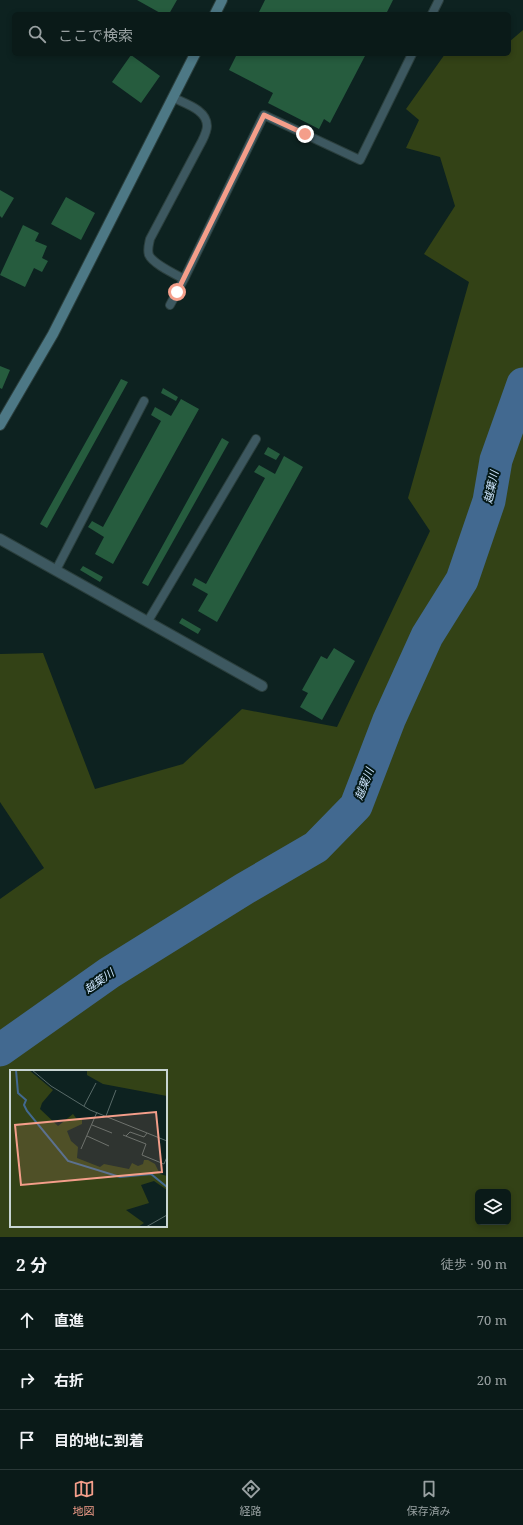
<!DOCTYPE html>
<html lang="ja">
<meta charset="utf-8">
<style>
body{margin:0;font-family:"Noto Serif","Noto Sans JP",serif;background:#182725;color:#f1f3f6}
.controls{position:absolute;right:12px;bottom:12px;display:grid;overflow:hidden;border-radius:6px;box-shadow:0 2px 6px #0003}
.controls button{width:36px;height:36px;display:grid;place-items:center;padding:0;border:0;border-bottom:1px solid #2a3837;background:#0a1a18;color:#f1f3f6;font:20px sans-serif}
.stop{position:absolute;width:12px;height:12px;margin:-9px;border:3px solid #f49e8a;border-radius:50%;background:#fff}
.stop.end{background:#f49e8a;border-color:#fff;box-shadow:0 1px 4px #0008}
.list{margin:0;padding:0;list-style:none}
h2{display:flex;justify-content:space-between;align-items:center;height:52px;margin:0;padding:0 16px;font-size:17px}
h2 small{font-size:13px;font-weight:400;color:#99a1a2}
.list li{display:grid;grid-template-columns:26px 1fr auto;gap:12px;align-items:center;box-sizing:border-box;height:60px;padding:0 16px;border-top:1px solid #2a3837}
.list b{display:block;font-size:15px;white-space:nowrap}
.list em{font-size:13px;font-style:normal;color:#99a1a2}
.icon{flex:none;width:22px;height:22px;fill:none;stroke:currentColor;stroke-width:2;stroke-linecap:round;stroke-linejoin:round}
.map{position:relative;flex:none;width:523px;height:1237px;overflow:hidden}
.search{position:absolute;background:#0a1a18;box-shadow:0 2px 6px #0003;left:12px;right:12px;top:12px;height:44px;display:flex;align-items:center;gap:10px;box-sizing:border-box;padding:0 14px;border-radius:6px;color:#99a1a2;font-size:15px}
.sheet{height:232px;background:#0a1a18}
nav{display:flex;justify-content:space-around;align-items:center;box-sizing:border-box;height:56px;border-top:1px solid #2a3837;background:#0a1a18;font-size:11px;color:#99a1a2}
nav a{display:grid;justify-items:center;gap:2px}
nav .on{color:#f49e8a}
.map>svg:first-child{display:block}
</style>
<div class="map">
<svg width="523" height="1237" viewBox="0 0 523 1237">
<rect width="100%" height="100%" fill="#0d2220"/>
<path fill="#334216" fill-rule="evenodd" d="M523 30V1237H0V899L44 868 0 802V654L43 653 95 789 183 764 242 709 337 727 430 531 408 498 469 282 424 254 455 206 440 157 406 148 419 120 406 109 445 54H509V42ZM11 1071H166V1226H11ZM478 1192H508V1222H478Z"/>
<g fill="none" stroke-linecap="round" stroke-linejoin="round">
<path stroke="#426990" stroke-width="33" d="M0 1050 109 973 244 889 316 847 356 806 389 720 427 636 462 580 489 501 496 460 523 384"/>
</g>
<path fill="#265c3e" d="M137 0H177L169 14H162Z
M265 0H393L386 14H258Z
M237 54H366L330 123 324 119 319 129 268 103 273 93 229 70Z
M131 55 160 76 141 103 112 82Z
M0 190 14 198 2 218 0 216Z
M66 197 95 213 81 240 51 224Z
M23 225 39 233 35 241 47 246 42 258 48 261 42 272 34 268 25 287 0 275Z
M0 366 10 370 2 389 0 388Z
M121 379 128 382 47 528 40 524Z
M163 388 178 397 176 401 161 393Z
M181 399 199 409 113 564 95 554 104 537 88 527 92 521 103 527 161 421 151 415 155 407 171 416Z
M222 438 229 442 148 586 142 583Z
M268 447 280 454 276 460 264 454Z
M284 456 303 467 217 622 198 611 208 594 192 585 195 578 206 584 265 478 254 472 259 465 275 474Z
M83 566 103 577 100 582 80 570Z
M182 618 201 629 198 634 179 623Z
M334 648 355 661 322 720 300 707 308 693 302 690 321 656 327 659Z"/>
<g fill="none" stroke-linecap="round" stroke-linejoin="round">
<g stroke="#2b3f3d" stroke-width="10">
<path id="lane" d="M432 14 439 0
M174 98C186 104 207 110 207 126 207 131 204 137 202 141L150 239C149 244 147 250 149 255 153 264 175 274 184 279
M170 305 184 279 264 115 360 160 412 54
M56 570 144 401
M148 621 256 439"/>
</g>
<g stroke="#2b3f3d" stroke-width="12">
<path id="street" d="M0 539 262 686"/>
</g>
<g stroke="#2b3f3d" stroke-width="12">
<path id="secondary" d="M215 14 222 0
M0 425 53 334 195 54"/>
</g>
<use href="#lane" stroke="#3d5860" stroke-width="8"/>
<use href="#street" stroke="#3d5860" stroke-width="10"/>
<use href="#secondary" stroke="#4d7885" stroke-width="10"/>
</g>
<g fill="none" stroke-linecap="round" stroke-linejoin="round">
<path stroke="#f49e8a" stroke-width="5" d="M177 292 264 115 305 134"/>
</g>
<g text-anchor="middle" stroke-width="4" stroke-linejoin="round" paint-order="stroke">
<g font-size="11" font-style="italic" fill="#cee6fe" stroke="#041817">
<text transform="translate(491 487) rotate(-78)" y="4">越葉川</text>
<text transform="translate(364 784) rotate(-69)" y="4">越葉川</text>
<text transform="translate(99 981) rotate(-35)" y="4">越葉川</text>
</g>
</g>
<g transform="translate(10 1070)">
<rect width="157" height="157" fill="#0d2220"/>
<path d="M0 0H19L43 20 32 33 30 39 48 56 63 44 66 48 72 49V54L57 61 61 71 68 77 67 88 90 97 94 94 119 99 122 93 128 96 133 94 134 90H138L145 94 150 104 157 106V120L144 111 131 115 139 133 116 140 134 153 128 157H0ZM77 0H157V26L93 14 77 5Z" fill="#334216"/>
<path fill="none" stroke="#426990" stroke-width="2" d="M6 0 8 23 16 30 14 35 17 41 58 91 110 107 141 104 157 117"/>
<path fill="none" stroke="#586a68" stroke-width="1" d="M22 0 41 16 80 40 157 71M74 36 86 13M96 46 106 20M82 55 102 63M113 65 136 74 132 85 154 94 157 87M77 66 99 76M116 66 120 62 134 67 137 63M71 79 87 42M136 157 157 145"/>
<path fill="#f49e8a" fill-opacity="0.15" stroke="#f49e8a" stroke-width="2" d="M146 42 152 102 11 115 5 55Z"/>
<rect width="157" height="157" fill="none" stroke="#c8d5d3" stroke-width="2"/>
</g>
</svg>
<div class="controls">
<button><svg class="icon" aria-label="layers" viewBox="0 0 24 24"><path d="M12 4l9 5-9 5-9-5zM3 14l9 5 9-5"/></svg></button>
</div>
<div class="stop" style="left:177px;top:292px"></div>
<div class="stop end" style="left:305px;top:134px"></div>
<div class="search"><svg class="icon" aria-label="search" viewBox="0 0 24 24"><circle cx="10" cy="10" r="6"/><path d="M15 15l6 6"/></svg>ここで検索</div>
</div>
<section class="sheet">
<h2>2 分<small>徒歩 · 90 m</small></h2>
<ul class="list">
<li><svg class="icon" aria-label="ahead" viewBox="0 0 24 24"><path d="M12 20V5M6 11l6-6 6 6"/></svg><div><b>直進</b></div><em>70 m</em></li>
<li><svg class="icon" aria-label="right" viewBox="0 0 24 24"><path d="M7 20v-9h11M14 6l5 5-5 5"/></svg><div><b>右折</b></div><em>20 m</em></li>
<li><svg class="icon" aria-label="arrive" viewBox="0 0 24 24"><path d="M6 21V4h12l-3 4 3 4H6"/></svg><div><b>目的地に到着</b></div></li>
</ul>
</section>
<nav>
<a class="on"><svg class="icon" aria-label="map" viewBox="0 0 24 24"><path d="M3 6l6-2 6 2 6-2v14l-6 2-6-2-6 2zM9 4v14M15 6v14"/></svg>地図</a>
<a><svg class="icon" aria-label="directions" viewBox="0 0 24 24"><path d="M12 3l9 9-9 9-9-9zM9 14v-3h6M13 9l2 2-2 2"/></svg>経路</a>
<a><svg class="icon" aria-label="saved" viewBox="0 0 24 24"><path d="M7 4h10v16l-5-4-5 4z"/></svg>保存済み</a>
</nav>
